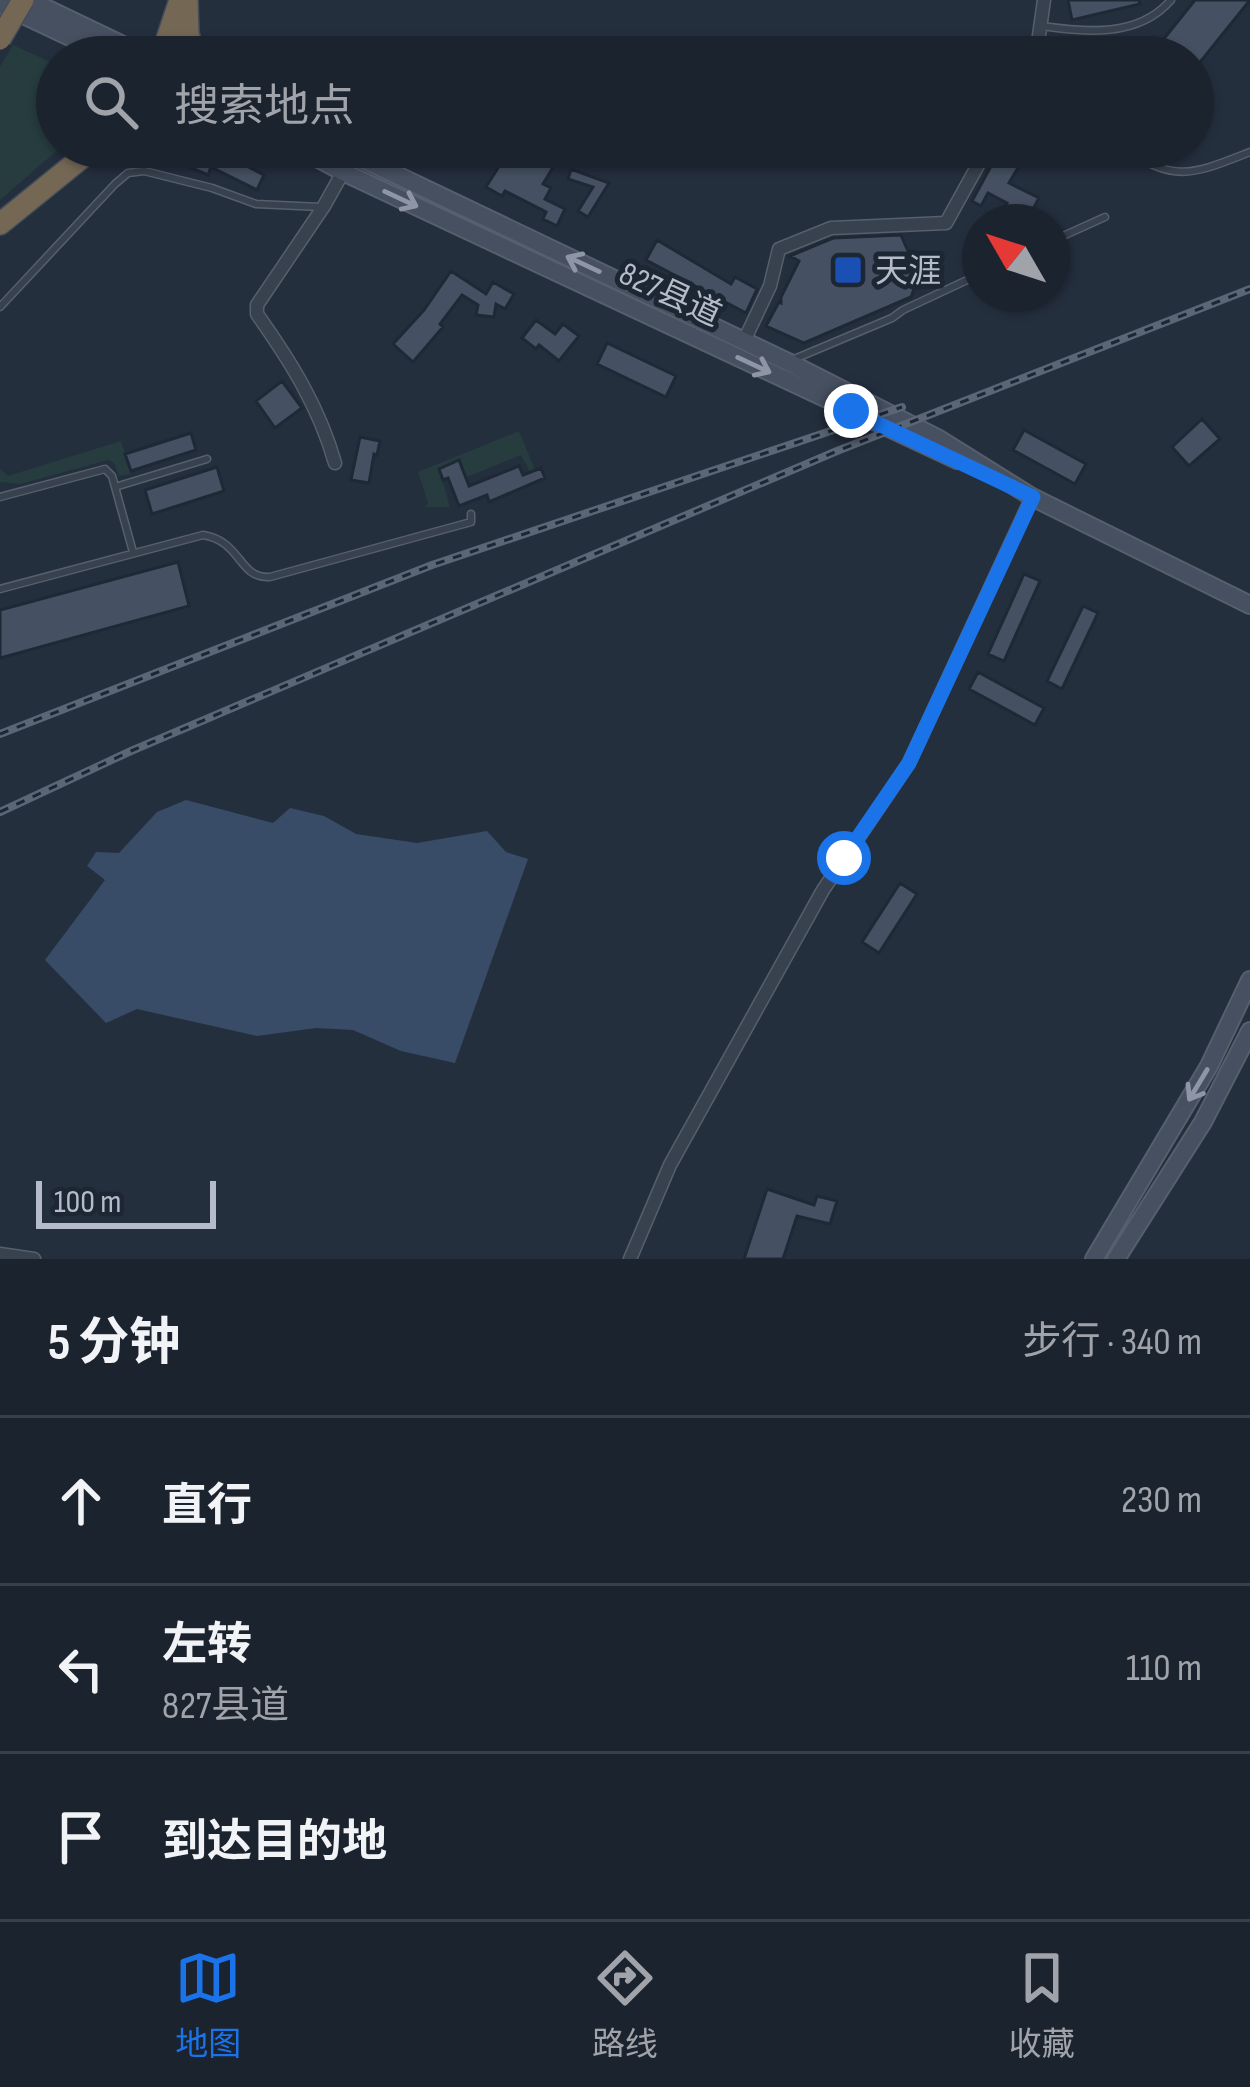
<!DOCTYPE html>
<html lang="zh">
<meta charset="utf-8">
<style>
body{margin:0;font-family:"Sofia Sans Condensed","Noto Sans SC",sans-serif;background:#282f3a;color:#f1f3f6}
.compass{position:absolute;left:962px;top:204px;width:108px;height:108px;border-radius:50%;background:#1b232e;box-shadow:0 3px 9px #0004;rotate:309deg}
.scale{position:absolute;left:36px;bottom:30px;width:180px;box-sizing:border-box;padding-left:12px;border:6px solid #b4bcc9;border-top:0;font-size:33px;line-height:42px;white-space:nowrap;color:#b4bcc9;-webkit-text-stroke:9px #1d2633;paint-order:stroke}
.stop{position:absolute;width:36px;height:36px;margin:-27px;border:9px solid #1a73e8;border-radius:50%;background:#fff}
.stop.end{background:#1a73e8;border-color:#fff;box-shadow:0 3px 12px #0008}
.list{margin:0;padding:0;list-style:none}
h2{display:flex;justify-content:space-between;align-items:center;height:156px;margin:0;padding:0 48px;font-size:51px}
h2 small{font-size:39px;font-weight:400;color:#a0a4aa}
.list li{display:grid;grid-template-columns:78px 1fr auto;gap:36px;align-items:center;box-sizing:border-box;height:168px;padding:0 48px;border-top:3px solid #39404a}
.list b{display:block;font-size:45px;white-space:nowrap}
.list p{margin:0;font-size:39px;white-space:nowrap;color:#a0a4aa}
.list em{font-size:39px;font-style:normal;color:#a0a4aa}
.icon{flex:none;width:66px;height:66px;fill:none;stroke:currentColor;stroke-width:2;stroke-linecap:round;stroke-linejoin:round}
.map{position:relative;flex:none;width:1250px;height:1259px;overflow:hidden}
.search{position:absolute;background:#1b232e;box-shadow:0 3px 9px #0004;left:36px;right:36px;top:36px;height:132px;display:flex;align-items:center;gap:30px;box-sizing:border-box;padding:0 42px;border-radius:66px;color:#a0a4aa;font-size:45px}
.sheet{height:660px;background:#1b232e}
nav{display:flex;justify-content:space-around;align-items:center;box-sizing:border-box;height:168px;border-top:3px solid #39404a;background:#1b232e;font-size:33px;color:#a0a4aa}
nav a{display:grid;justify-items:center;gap:6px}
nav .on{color:#1a73e8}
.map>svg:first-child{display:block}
</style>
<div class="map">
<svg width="1250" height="1259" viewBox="0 0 1250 1259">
<rect width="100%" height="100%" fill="#242f3e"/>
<path fill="#263c3f" d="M13 45 57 65V147H61L0 200V67Z
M519 431 535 470 530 472 521 455 452 483 458 461 439 469 450 507H425L428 503 418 472Z
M121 441 131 474 119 476 114 463 108 460 20 484 0 482V469L8 476Z"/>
<path fill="#394c67" d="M186 800 273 823 290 808 324 816 356 834 417 843 487 831 506 852 528 859 455 1063 401 1051 353 1030 316 1028 257 1036 137 1009 106 1023 45 960 105 880 87 866 96 852 119 853 157 812Z"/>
<path fill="#455162" stroke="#1f2835" stroke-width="3" d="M1068 0H1139L1140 4 1072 20Z
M1195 0H1250L1193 71V57H1162L1154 51Z
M178 147H200L227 158 228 156 264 175 257 190 211 167 208 175 173 160Z
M511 147H540L558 159 543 184 551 188 545 199 565 209 557 226 543 219 546 212 505 191 502 196 486 187Z
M1006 147H1021L1028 151 1009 183 1039 198 1030 215 1016 208 1011 217 1002 212 1007 203 988 193 981 206 972 201 997 155 1001 157Z
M571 169 609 183 588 217 578 211 593 187 568 179Z
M901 235 919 276 911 297 804 343 766 326 779 302 781 303V297L799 261 790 256 833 238Z
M657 240 731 284 735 277 757 289 746 313 646 260Z
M451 271 486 294 493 282 514 294 505 309 496 304 494 317 476 315 478 305 462 295 440 324 443 327 413 362 393 344 424 310Z
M536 320 555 334 563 324 579 336 559 361 539 345 536 349 522 338Z
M607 343 676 376 666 397 597 364Z
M282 381 302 408 275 428 256 401Z
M1202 419 1220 439 1189 466 1172 447Z
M1024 430 1086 464 1075 484 1013 450Z
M191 433 196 450 131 471 125 454Z
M360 437 380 441 377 455 374 454 369 483 351 480Z
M459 460 469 486 519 466 523 475 541 468 545 478 489 502 487 495 459 506 448 478 443 480 439 469Z
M217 467 224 491 152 514 145 490Z
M178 562 189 606 0 658V610Z
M1024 574 1040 581 1004 661 988 654Z
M1083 606 1098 613 1062 689 1047 681Z
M978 672 1044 708 1035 725 969 689Z
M900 883 917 894 879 953 862 942Z
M767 1189 814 1205 817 1196 837 1201 830 1224 797 1216 783 1259H744Z"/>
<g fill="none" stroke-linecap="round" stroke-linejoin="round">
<g stroke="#565f6c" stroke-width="9">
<path id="lane" d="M1041 26C1086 32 1138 38 1171 0
M1124 147C1174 185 1196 173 1250 152
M1052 241 1105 217
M0 307 115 184 128 173 144 171 212 188 256 204 321 207
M792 360 892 318 903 310 980 274
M115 487 207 459
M0 497 105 469 112 476 133 552
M0 589 203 535C242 541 238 579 270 577L471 522V514"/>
</g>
<g stroke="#565f6c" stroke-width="15">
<path id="street" d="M1036 57 1044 0
M744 341 770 286 779 249 831 228 946 223 988 147
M335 463C319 407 291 362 257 314V305L324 206 343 172
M0 1254 34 1259
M630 1259 670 1165 823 890 909 763 1032 497"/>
</g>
<g stroke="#565f6c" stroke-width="20">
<path id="secondary" d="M29 0 148 57
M0 4 112 57
M296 147 343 172 957 460
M338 147 788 362 939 439 1032 497 1250 605
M1094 1259 1209 1066 1250 980
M1116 1259 1203 1122 1250 1031"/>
</g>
<g stroke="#434c59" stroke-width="24">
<path id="highway" d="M187 0 188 33 194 57
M161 57 180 0
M0 224 95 147"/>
</g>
<use href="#lane" stroke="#38414e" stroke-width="6"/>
<use href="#street" stroke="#38414e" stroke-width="12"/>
<use href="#secondary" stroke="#465061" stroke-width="16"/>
<use href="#highway" stroke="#746855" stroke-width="21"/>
<g stroke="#5a6575" stroke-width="8">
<path id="rail" d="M0 734 432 565 902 407
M0 812 131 751 837 451 1250 289"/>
</g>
<use href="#rail" stroke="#1d2633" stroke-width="3" stroke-dasharray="9" stroke-linecap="butt"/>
<g stroke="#434c59" stroke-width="24" stroke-linecap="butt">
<path id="highway-bridge" d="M0 39 23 0"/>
</g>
<use href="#highway-bridge" stroke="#746855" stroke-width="21"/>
</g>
<defs><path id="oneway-shaft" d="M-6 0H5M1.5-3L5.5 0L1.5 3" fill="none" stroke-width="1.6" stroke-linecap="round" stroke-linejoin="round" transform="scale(3)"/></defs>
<g stroke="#8e96a5">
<use href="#oneway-shaft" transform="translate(401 199) rotate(25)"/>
<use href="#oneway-shaft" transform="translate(583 264) rotate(-155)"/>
<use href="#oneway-shaft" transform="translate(754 365) rotate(25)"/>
<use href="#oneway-shaft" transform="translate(1198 1085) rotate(121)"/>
</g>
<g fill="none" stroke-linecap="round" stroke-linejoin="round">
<path stroke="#1a73e8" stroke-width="15" d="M844 858 909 763 1033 497 851 411"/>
</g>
<rect fill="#1a4fb4" stroke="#1d2633" stroke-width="4.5" x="833" y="255" width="30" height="30" rx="6"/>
<g text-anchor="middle" stroke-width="10" stroke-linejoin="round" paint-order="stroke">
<g font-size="33" fill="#b4bcc9" stroke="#1d2633" text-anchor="start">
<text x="875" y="282">天涯</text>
</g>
<g font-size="33" fill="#b4bcc9" stroke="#1d2633">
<text transform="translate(671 293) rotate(25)" y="12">827县道</text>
</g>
</g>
</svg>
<svg class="compass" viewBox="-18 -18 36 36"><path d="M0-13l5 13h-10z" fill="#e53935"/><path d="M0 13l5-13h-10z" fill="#a0a4aa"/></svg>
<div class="scale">100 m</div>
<div class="stop" style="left:844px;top:858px"></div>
<div class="stop end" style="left:851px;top:411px"></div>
<div class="search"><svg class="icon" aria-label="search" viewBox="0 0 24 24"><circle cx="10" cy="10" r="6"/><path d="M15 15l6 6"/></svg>搜索地点</div>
</div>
<section class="sheet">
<h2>5 分钟<small>步行 · 340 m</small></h2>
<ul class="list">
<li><svg class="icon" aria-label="ahead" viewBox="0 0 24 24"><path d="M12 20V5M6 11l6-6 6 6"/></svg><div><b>直行</b></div><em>230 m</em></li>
<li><svg class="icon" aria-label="left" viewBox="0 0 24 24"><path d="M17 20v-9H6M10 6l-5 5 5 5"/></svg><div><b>左转</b><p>827县道</p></div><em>110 m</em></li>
<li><svg class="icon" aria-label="arrive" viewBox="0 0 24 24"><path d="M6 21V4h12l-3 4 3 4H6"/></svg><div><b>到达目的地</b></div></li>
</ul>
</section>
<nav>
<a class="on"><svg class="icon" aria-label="map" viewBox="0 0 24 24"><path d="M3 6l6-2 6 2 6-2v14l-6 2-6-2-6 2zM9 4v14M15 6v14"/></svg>地图</a>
<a><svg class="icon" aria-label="directions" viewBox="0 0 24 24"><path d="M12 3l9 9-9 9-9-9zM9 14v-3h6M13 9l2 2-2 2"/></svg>路线</a>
<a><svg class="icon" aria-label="saved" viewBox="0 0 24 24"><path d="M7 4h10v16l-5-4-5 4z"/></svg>收藏</a>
</nav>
